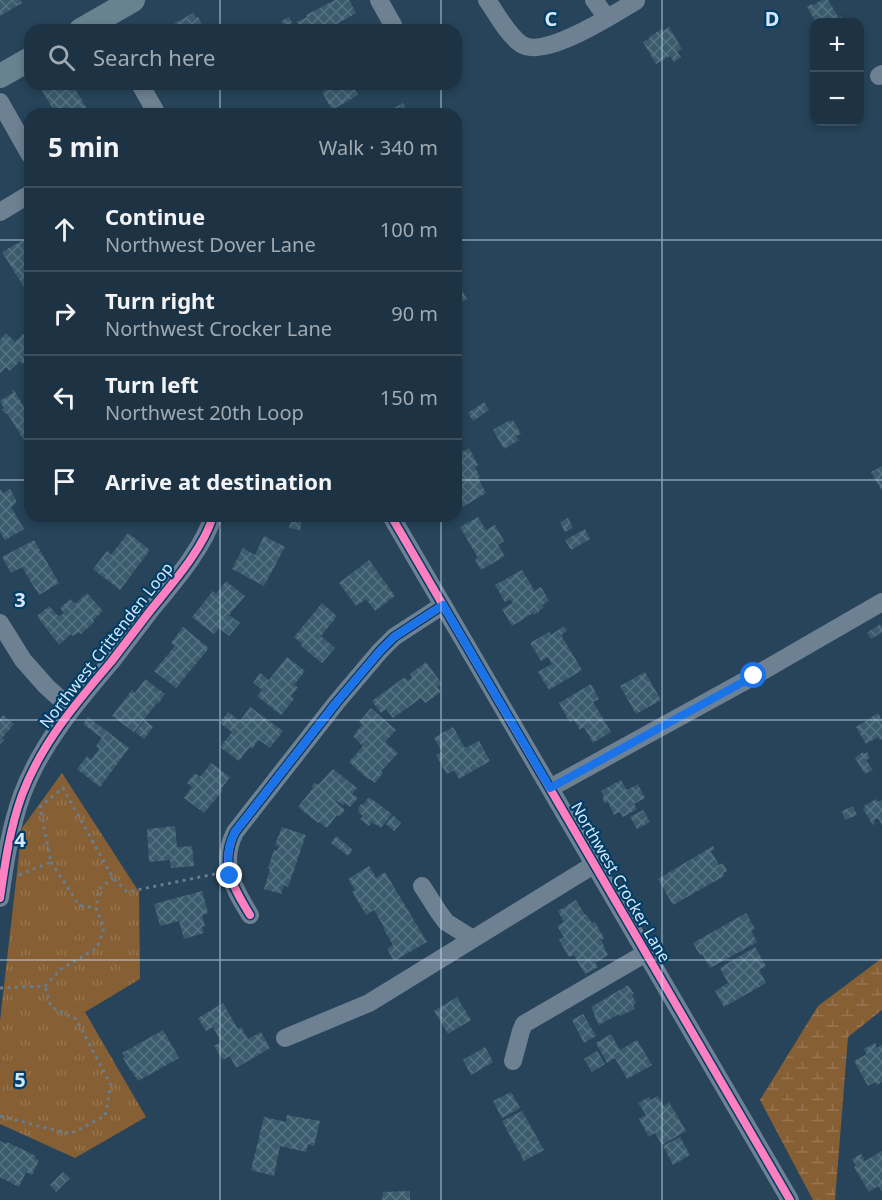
<!DOCTYPE html>
<meta charset="utf-8">
<style>
body{margin:0;font-family:"Noto Sans",sans-serif;background:#2a3f4f;color:#f1f3f6}
.controls{position:absolute;right:18px;top:18px;display:grid;overflow:hidden;border-radius:12px;box-shadow:0 3px 9px #0003}
.controls button{width:54px;height:54px;display:grid;place-items:center;padding:0;border:0;border-bottom:2px solid #3b4e5d;background:#1d3344;color:#f1f3f6;font:30px sans-serif}
.stop{position:absolute;width:18px;height:18px;margin:-14px;border:4px solid #1a73e8;border-radius:50%;background:#fff}
.stop.end{background:#1a73e8;border-color:#fff;box-shadow:0 2px 6px #0008}
.list{margin:0;padding:0;list-style:none}
h2{display:flex;justify-content:space-between;align-items:center;height:78px;margin:0;padding:0 24px;font-size:26px}
h2 small{font-size:20px;font-weight:400;color:#a0aab2}
.list li{display:grid;grid-template-columns:39px 1fr auto;gap:18px;align-items:center;box-sizing:border-box;height:84px;padding:0 24px;border-top:2px solid #3b4e5d}
.list b{display:block;font-size:22px;white-space:nowrap}
.list p{margin:0;font-size:20px;white-space:nowrap;color:#a0aab2}
.list em{font-size:20px;font-style:normal;color:#a0aab2}
.icon{flex:none;width:33px;height:33px;fill:none;stroke:currentColor;stroke-width:2;stroke-linecap:round;stroke-linejoin:round}
.map{position:relative;flex:none;width:882px;height:1200px;overflow:hidden}
.search{position:absolute;background:#1d3344;box-shadow:0 3px 9px #0003;left:24px;top:24px;width:438px;height:66px;display:flex;align-items:center;gap:15px;box-sizing:border-box;padding:0 21px;border-radius:18px;color:#a0aab2;font-size:22px}
.panel{position:absolute;background:#1d3344;box-shadow:0 3px 9px #0003;left:24px;top:108px;width:438px;height:414px;border-radius:18px}
.map>svg:first-child{display:block}
</style>
<div class="map">
<svg width="882" height="1200" viewBox="0 0 882 1200">
<defs>
<pattern id="wetland-marsh" width="20" height="14" patternUnits="userSpaceOnUse" patternTransform="scale(1.5)"><rect width="20" height="14" fill="#865f34"/><path d="M1 5h8M5 5V1M11 12h8M15 12V8" fill="none" stroke="#967652"/></pattern>
<pattern id="park-tufts" width="24" height="20" patternUnits="userSpaceOnUse" patternTransform="scale(1.5)"><rect width="24" height="20" fill="#865f34"/><path d="M3 7l-1-3M5 7V3M7 7l1-3M15 17l-1-3M17 17v-4M19 17l1-3" fill="none" stroke="#967652"/></pattern>
<pattern id="building-cross-hatch" width="8" height="8" patternUnits="userSpaceOnUse" patternTransform="scale(1.5)"><rect width="8" height="8" fill="#3b5c6d"/><path d="M0 0l8 8M0 8l8-8" fill="none" stroke="#567383"/></pattern>
</defs>
<rect width="100%" height="100%" fill="#27445a"/>
<path fill="url(#wetland-marsh)" d="M882 958V1010L848 1037 835 1200H813L760 1100 818 1006Z"/>
<path fill="url(#park-tufts)" d="M62 773 139 892 140 979 85 1012 146 1117 75 1158 0 1124V1021L22 828Z"/>
<path fill="url(#building-cross-hatch)" d="M0 0H20L22 3 0 16Z
M335 0H349L356 13 327 30H302L297 22 307 17 306 15Z
M822 0H828L839 18 841 16 845 22H816L807 7 812 4 813 5Z
M193 13 196 18 198 17 205 30H174L172 25Z
M289 17 294 27 286 30 281 21Z
M669 27 682 49 677 52 681 57 674 62 670 56 656 64 643 42 650 38 649 37 662 29 663 31Z
M54 84H72L90 114H50L48 111 53 109 42 91Z
M336 84H352L358 95 332 110 322 92Z
M403 103 407 110 400 114H391L389 111Z
M23 240 30 252V297L2 252Z
M458 284 467 299 456 305V285Z
M6 333 15 342 23 334 28 339 27 340 30 343V357L23 364 20 361 10 371 6 367 0 373V340Z
M14 390 24 407 27 405 30 410V443L27 445 7 413 6 414 2 409 4 408 0 401 13 393 12 391Z
M484 402 489 410 473 421 468 413Z
M513 420 521 434 516 436 519 440 504 449 493 430 508 421 509 422Z
M469 448 478 465 475 467 480 477 478 478 486 493 456 511V456Z
M882 466V491L871 472Z
M0 489 3 493 10 489 17 502 11 507 24 529 5 540 0 532Z
M478 517 486 530 495 525 504 541 498 545 505 556 481 570 475 560 478 558 460 527Z
M291 518 302 521 300 530 289 528Z
M568 518 573 528 565 532 560 522Z
M585 529 590 539 571 550 565 540Z
M128 533 150 550 120 590 93 569 107 551 111 555Z
M264 536 285 547 264 586 232 569 243 548 255 555Z
M34 540 59 583 39 595 22 567 11 573 2 557Z
M369 560 395 596 375 611 366 599 356 606 339 583Z
M522 570 535 591 541 587 549 601 542 605 544 607 539 611V612L534 615 533 613 512 626 502 609 513 603 510 599 505 602 495 585Z
M226 581 245 596 229 615 240 623 229 636 219 628 214 634 192 617 213 591 216 594Z
M87 593 103 611 93 620 94 622 81 634 79 632 73 636 71 634 59 645 37 616 49 606 58 616 59 615 60 616 64 613 60 608 70 599 75 604Z
M322 603 337 616 321 636 335 648 322 663 301 646 302 644 294 637Z
M880 624 882 627V632L871 639 867 633Z
M564 626 567 631 561 635 582 670 549 690 538 672 552 664 548 657 541 661 530 643 549 632 551 635Z
M183 627 209 648 176 688 154 671 175 646 171 643Z
M287 657 305 671 294 685 298 687 291 696 294 699 281 715 257 696 262 690 253 683 260 673 269 680Z
M426 662 442 684 437 687 441 692 425 703 421 698 393 718 386 709 381 713 372 701 405 677 408 681 412 677 410 674Z
M645 672 661 700 636 714 620 686Z
M145 679 165 694 158 704 157 703 134 732 112 716 132 690 135 693Z
M591 684 599 699 593 702 611 732 593 743 584 727 580 730 574 720 570 723 559 703Z
M250 707 283 731 270 748 259 740 252 749 250 747 239 761 220 747 232 732 220 723 228 712 240 721Z
M371 708 396 730 385 742 398 753 381 771 383 773 375 783 370 779 369 780 349 762 363 746 353 736 362 725 359 722Z
M878 713 882 719V739L880 740 878 737 866 744 856 727Z
M3 715 14 724 2 738 4 740 0 744V719Z
M88 717 129 748 100 787 77 769 87 756 91 760 99 749 96 746 102 738 83 724Z
M145 720 153 727 144 739 135 732Z
M453 727 465 748 479 741 490 761 459 779 454 770 447 774 436 755 442 752 434 738Z
M863 752 864 754 867 752 870 758 866 760 873 770 865 774 855 758Z
M211 763 230 777 221 789 223 790 204 813 184 798 192 787 187 783 195 773 200 777Z
M333 769 357 788 352 794 358 798 350 807 345 803 343 805 337 801 336 802 345 810 339 817 337 815 327 828 319 822 318 823 298 807 313 788 312 786 314 783 318 785Z
M621 780 627 790 638 784 645 798 634 804 637 809 623 817 620 812 614 815 608 802 605 803 602 798 604 796 601 791Z
M369 797 392 814 381 828 372 822 369 826 360 819 363 816 358 812 359 810 358 808 361 804 363 805Z
M876 799 878 802 882 800V825L878 818 874 820 875 823 873 825 863 809 865 808 864 806Z
M853 806 857 815 845 820 842 811Z
M643 810 650 822 637 829 630 817Z
M393 815 401 823 394 831 386 824Z
M175 826 177 847 192 846 194 866 171 868 170 860 149 862 147 829Z
M282 827 306 835 288 887 284 885 281 894 264 889 270 869 268 868 274 850 277 851 279 846 275 845Z
M336 836 353 850 348 856 331 843Z
M713 846 715 849 711 851 719 865 723 863 727 871 723 873 724 876 673 905 658 879Z
M369 866 376 878 385 872 427 942 394 961 387 949 393 945 383 928 384 927 374 910 366 915 352 891 355 890 348 879Z
M202 891 208 913 202 915 205 926 202 927 204 933 184 939 179 921 160 926 154 904Z
M576 900 585 915 586 914 592 923 595 922 604 938 601 940 608 955 595 963 598 967 585 974 574 955 569 957 559 940 564 937 557 926 564 922 558 911Z
M746 913 755 929 751 931 757 942 710 968 702 954 700 955 693 943Z
M755 947 766 966 759 970 766 983 724 1007 715 991 728 983 720 968Z
M628 985 634 994 632 995 636 1003 633 1005 635 1009 620 1016 619 1014 599 1025 594 1016 595 1015 591 1007Z
M457 997 471 1020 448 1034 434 1011Z
M223 1003 238 1029 241 1027 248 1039 261 1032 270 1048 236 1068 230 1056 223 1060 214 1046 221 1042 213 1027 206 1031 198 1018Z
M583 1014 596 1036 584 1043 572 1020Z
M163 1030 179 1058 138 1081 131 1070H130L123 1058 125 1057 122 1053Z
M611 1034 620 1050 637 1040 652 1065 627 1079 615 1058 607 1063 596 1043Z
M875 1043 877 1048 882 1045V1082L877 1085 875 1082 868 1086 854 1061 867 1054 864 1049Z
M485 1047 493 1062 471 1075 463 1060Z
M597 1051 605 1064 592 1072 584 1059Z
M511 1092 520 1108 502 1118 493 1101Z
M658 1096 664 1106 669 1102 686 1131 662 1145 655 1133 649 1137 639 1119 646 1115 638 1103 649 1097 651 1100Z
M522 1111 544 1150 524 1161 502 1121Z
M287 1115 320 1121 314 1146 308 1144 306 1152 280 1146 274 1176 251 1170 264 1117 286 1122Z
M680 1137 690 1155 673 1165 663 1146Z
M0 1141 6 1144 7 1142 36 1156 35 1159 39 1160 32 1175 26 1172 19 1187 0 1177Z
M882 1151V1192L878 1186 869 1192 854 1167 856 1166 852 1159 861 1154 865 1161Z
M63 1172 70 1178 56 1192 50 1185Z
M410 1191V1200H382L383 1192Z"/>
<g fill="none" stroke-linecap="round" stroke-linejoin="round">
<path stroke="#687d8d" stroke-width="3" stroke-dasharray="3 4.5" stroke-linecap="butt" d="M51 862 79 905 95 908
M19 875 51 862 40 807 63 788 113 878 127 892 215 874
M0 988 45 986 61 969 97 948 104 928 96 908 99 889 113 878
M0 1116 70 1134 105 1116 111 1085 76 1019 51 1007 45 986"/>
<path stroke="#6d8193" stroke-width="18" d="M379 0 393 25
M487 0C497 14 507 34 521 44 544 60 614 14 636 1
M594 0 607 18
M879 76 882 74
M140 84 157 114
M0 102 30 155
M0 212 30 194
M391 516 790 1200
M0 623 23 660 46 686 71 709
M550 788 754 676 882 602
M422 886 438 911 446 922 473 939
M0 898C5 863 10 828 22 795 41 744 76 703 111 662 124 645 137 628 150 611 171 585 204 548 213 516
M250 915C233 887 219 864 235 832L336 703 380 651 394 637 443 605
M285 1038 369 1003 595 864
M513 1061 521 1031 524 1024 646 953"/>
<path stroke="#688290" stroke-width="24" d="M81 30 133 0
M0 76 30 59"/>
<g stroke="#013d64" stroke-width="11">
<path id="cycleway" d="M391 516 790 1200
M0 898C5 863 10 828 22 795 41 744 76 703 111 662 124 645 137 628 150 611 171 585 204 548 213 516
M250 915C233 887 219 864 235 832L336 703 380 651 394 637 443 605"/>
</g>
<use href="#cycleway" stroke="#ff80c0" stroke-width="8"/>
</g>
<g fill="none" stroke-linecap="round" stroke-linejoin="round">
<path stroke="#1a73e8" stroke-width="8" d="M230 876C227 859 227 847 235 832L336 703 380 651 394 637 443 605 550 788 754 676"/>
</g>
<path fill="none" stroke="#d3e8fc" stroke-width="1.5" stroke-opacity="0.55" d="M220 0V30M441 0V30M662 0V1200M220 84V114M441 84V114M0 240H30M456 240H882M0 480H30M456 480H882M220 516V1200M441 516V1200M0 720H882M0 960H882"/>
<g text-anchor="middle" stroke-width="4.5" stroke-linejoin="round" paint-order="stroke">
<g font-size="16" fill="#d3e8fc" stroke="#013d64">
<text transform="translate(106 645) rotate(-52)" y="6">Northwest Crittenden Loop</text>
<text transform="translate(621 882) rotate(60)" y="6">Northwest Crocker Lane</text>
</g>
</g>
<g font-size="20" text-anchor="middle" font-weight="bold" fill="#d3e8fc" stroke="#013d64" stroke-width="4.5" stroke-linejoin="round" paint-order="stroke">
<text x="551" y="26">C</text>
<text x="772" y="26">D</text>
<text x="20" y="607">3</text>
<text x="20" y="847">4</text>
<text x="20" y="1087">5</text>
</g>
</svg>
<div class="controls">
<button>+</button>
<button>−</button>
</div>
<div class="stop" style="left:754px;top:676px"></div>
<div class="stop end" style="left:230px;top:876px"></div>
<div class="search"><svg class="icon" aria-label="search" viewBox="0 0 24 24"><circle cx="10" cy="10" r="6"/><path d="M15 15l6 6"/></svg>Search here</div>
<section class="panel">
<h2>5 min<small>Walk · 340 m</small></h2>
<ul class="list">
<li><svg class="icon" aria-label="ahead" viewBox="0 0 24 24"><path d="M12 20V5M6 11l6-6 6 6"/></svg><div><b>Continue</b><p>Northwest Dover Lane</p></div><em>100 m</em></li>
<li><svg class="icon" aria-label="right" viewBox="0 0 24 24"><path d="M7 20v-9h11M14 6l5 5-5 5"/></svg><div><b>Turn right</b><p>Northwest Crocker Lane</p></div><em>90 m</em></li>
<li><svg class="icon" aria-label="left" viewBox="0 0 24 24"><path d="M17 20v-9H6M10 6l-5 5 5 5"/></svg><div><b>Turn left</b><p>Northwest 20th Loop</p></div><em>150 m</em></li>
<li><svg class="icon" aria-label="arrive" viewBox="0 0 24 24"><path d="M6 21V4h12l-3 4 3 4H6"/></svg><div><b>Arrive at destination</b></div></li>
</ul>
</section>
</div>
